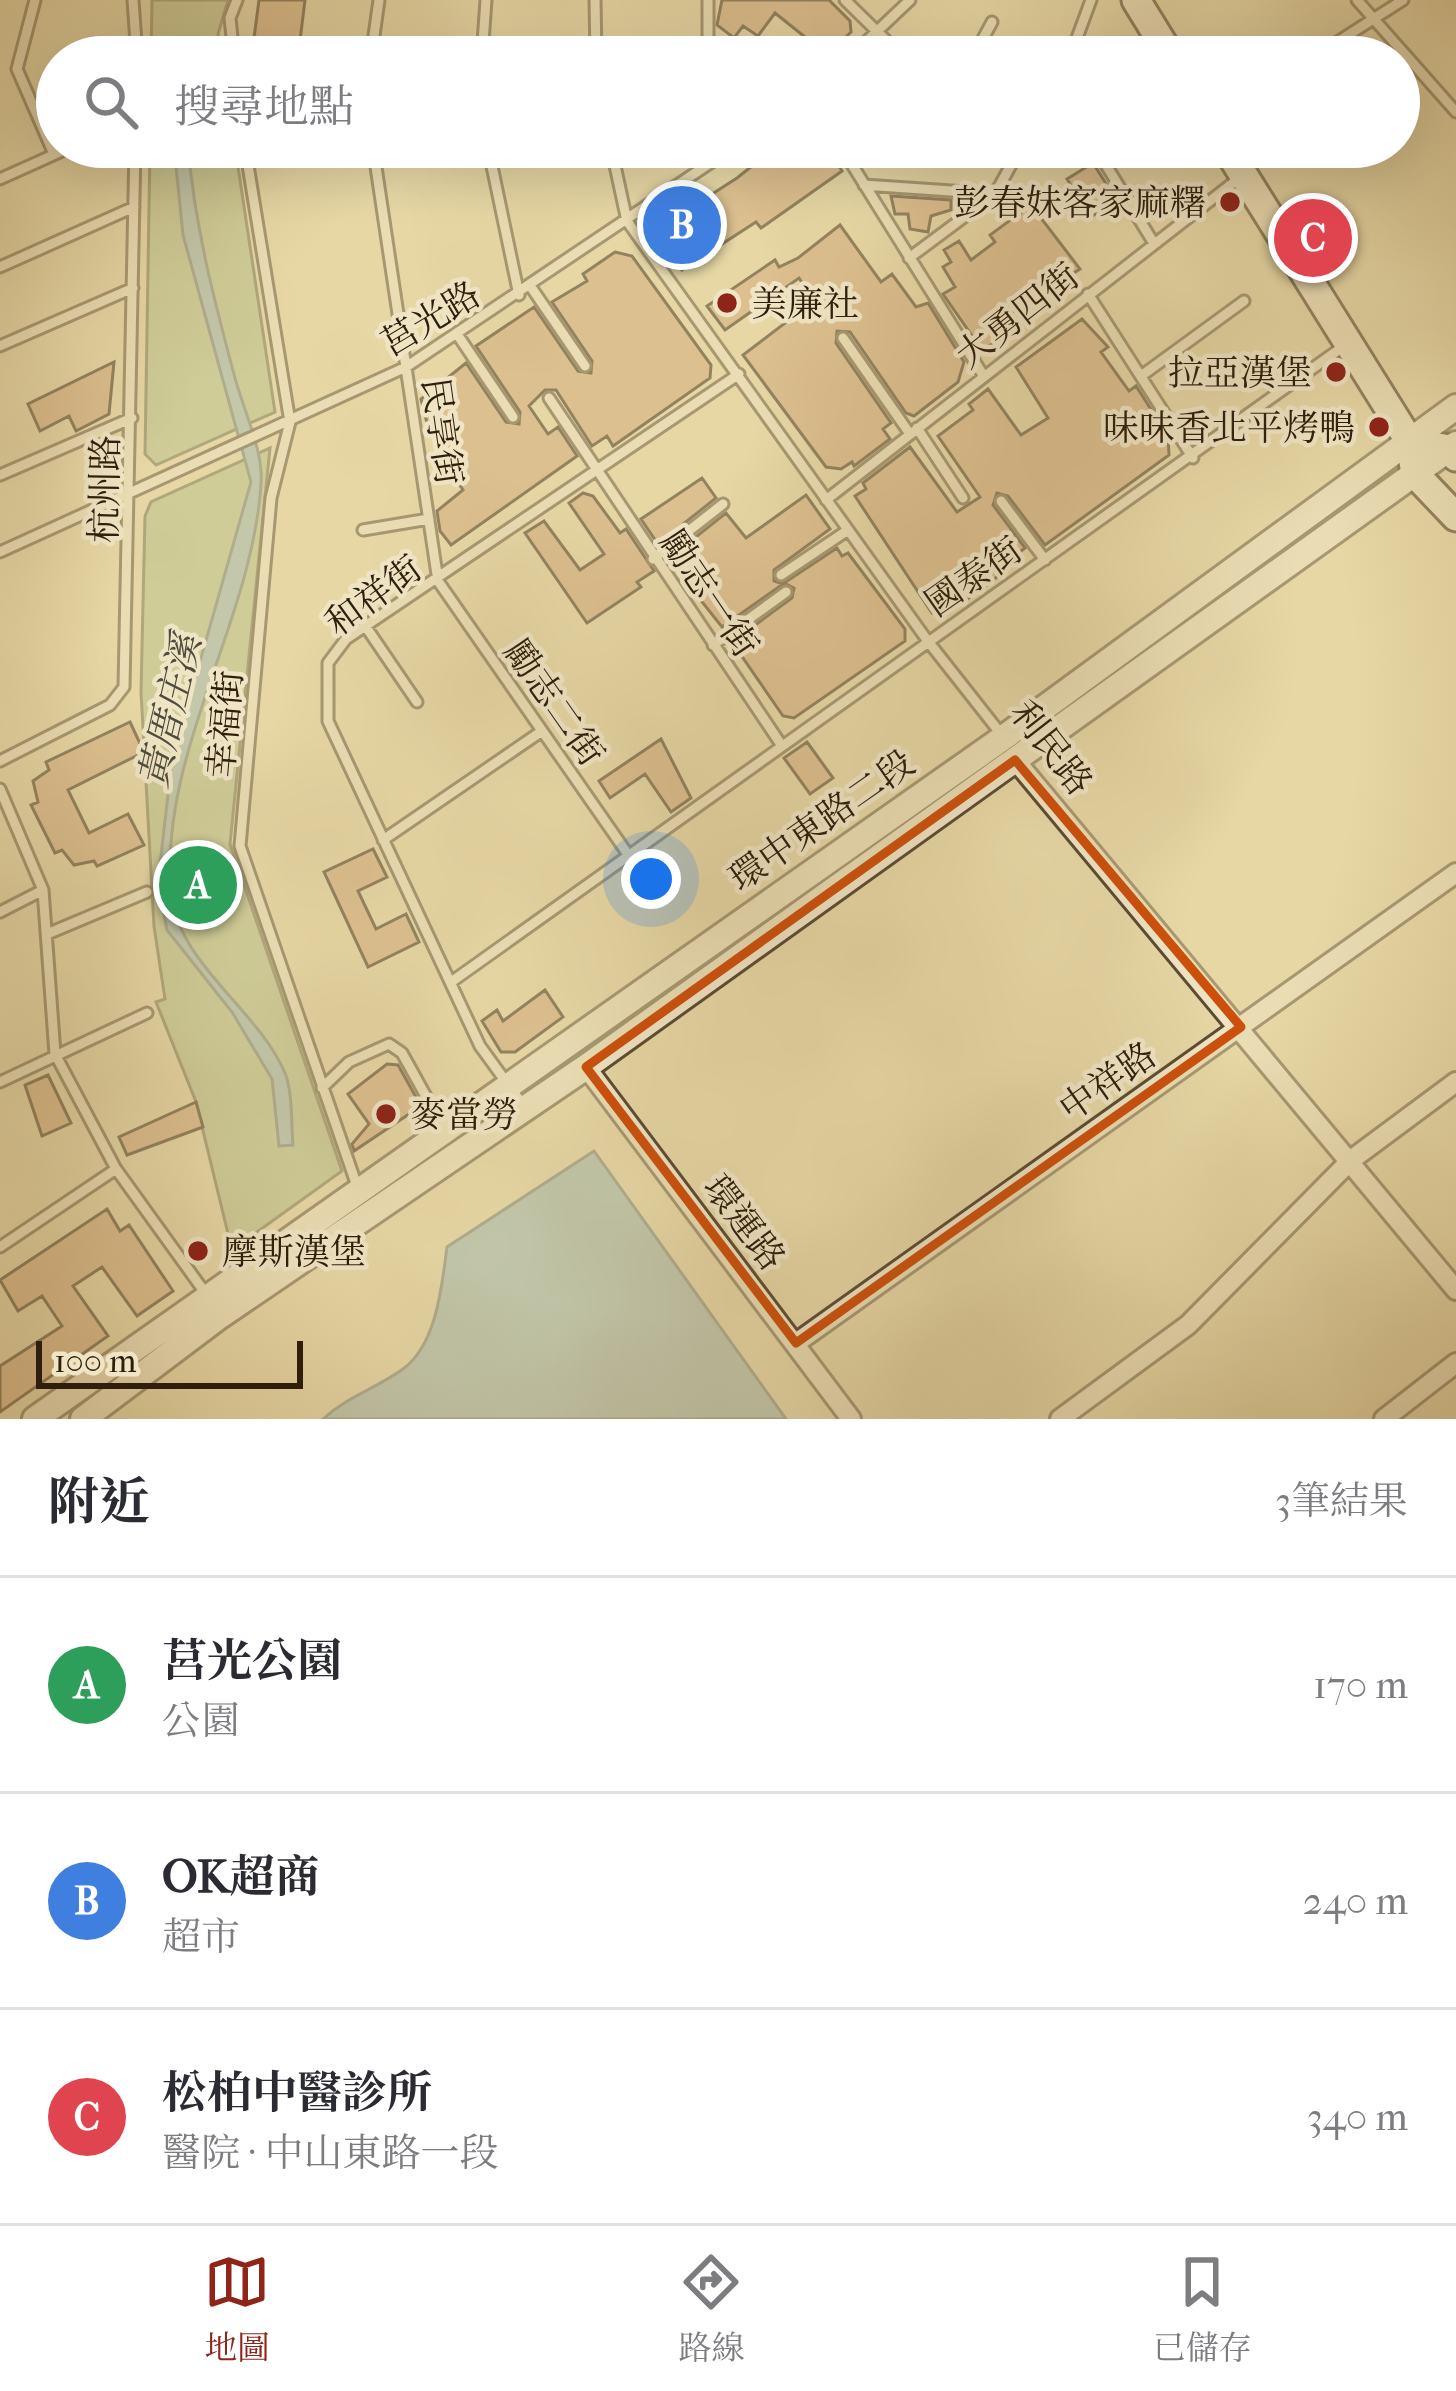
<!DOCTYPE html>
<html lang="zh-TW">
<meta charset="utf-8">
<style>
body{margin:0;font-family:"IM FELL French Canon","Noto Serif TC",serif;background:#f2f2f3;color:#2b2b33}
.scale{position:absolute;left:36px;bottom:30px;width:267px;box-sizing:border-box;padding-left:12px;border:6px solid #2e1e0b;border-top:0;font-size:33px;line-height:42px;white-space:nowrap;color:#2e1e0b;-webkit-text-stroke:9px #efe5c4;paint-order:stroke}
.you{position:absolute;left:651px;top:879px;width:42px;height:42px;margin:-30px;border:9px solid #fff;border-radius:50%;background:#1a73e8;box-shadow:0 0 0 18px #1a73e833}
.badge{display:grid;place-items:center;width:78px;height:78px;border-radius:50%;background:#8f2418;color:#fff;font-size:39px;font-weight:700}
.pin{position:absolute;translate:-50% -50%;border:6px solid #fff;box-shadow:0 3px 12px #0006}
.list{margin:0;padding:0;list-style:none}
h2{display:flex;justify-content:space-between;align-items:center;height:156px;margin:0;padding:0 48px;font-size:51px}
h2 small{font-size:39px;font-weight:400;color:#7c7c81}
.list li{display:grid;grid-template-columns:78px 1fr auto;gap:36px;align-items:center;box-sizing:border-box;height:216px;padding:0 48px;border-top:3px solid #e1e1e2}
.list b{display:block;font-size:45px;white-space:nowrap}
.list p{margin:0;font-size:39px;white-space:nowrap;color:#7c7c81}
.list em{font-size:39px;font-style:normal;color:#7c7c81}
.icon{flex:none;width:66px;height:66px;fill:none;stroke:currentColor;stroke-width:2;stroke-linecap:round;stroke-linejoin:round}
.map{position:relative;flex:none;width:1456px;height:1419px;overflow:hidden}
.search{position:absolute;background:#fff;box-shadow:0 12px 48px #0002;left:36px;right:36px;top:36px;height:132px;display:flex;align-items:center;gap:30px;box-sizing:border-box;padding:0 42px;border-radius:66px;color:#7c7c81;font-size:45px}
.sheet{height:804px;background:#fff}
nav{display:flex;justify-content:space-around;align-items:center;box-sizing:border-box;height:168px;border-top:3px solid #e1e1e2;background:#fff;font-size:33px;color:#7c7c81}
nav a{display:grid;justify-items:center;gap:6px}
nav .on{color:#8f2418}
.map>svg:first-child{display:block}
</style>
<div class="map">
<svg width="1456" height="1419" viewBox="0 0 1456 1419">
<rect width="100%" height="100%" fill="#e6d7a5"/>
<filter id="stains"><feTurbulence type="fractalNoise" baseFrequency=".00167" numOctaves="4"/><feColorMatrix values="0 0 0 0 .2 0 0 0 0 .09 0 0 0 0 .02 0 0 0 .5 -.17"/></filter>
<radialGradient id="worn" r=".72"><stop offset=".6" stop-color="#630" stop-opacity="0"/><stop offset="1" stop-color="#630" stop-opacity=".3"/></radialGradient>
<path fill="#b4be87" stroke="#716e49" stroke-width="3" d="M152 0H228L218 34 222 57H151Z
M150 147H235L275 412 156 465 145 454Z
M270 448 230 844 342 1171 232 1250 196 1102 156 1002 165 999 154 926 141 692 145 516 151 502Z"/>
<path fill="#9ab7b1" stroke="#6f7a6f" stroke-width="3" d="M174 147H188C195 227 214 300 235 378 243 409 264 452 261 484 252 620 165 742 170 882 172 962 255 1004 285 1073 293 1093 291 1124 293 1145L279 1146 272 1079 232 1012 167 930 158 882 172 760 251 482 183 235Z
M594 1151 786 1419H323C348 1396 377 1388 403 1369 437 1344 442 1285 447 1247Z"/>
<path fill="#d3a476" stroke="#2e1e0b" stroke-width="3" d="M259 0H305L298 57H243L241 39 254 38Z
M722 0H829L850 21 851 32 826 57H807L798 42 805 37 775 13 758 36 743 26 734 38 717 25Z
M776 147H827L842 171 761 228 756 222 682 270 659 237V222L704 189 709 196 737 178Z
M1093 163 1117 201 1091 217 1067 179Z
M891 196 951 200V210L931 216 928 232 910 229 908 214H895Z
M1031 205 1080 269 1000 320 1009 334 982 350 943 294 955 287 943 267 951 262 944 250 959 241 971 260 995 242 990 235Z
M840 225 881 282 892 274 916 307 928 303 964 362 958 382 914 416 906 413 850 332 837 331 836 343 891 423 883 429 890 439 854 466 852 462 841 469 826 467 743 355 814 301 799 278 725 330 707 306 775 260 779 267 798 258Z
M615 252 632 256 711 365 710 378 613 446 607 436 592 446 556 390H545L529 406 548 434 558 427 577 456 451 545 440 531 437 511 463 490 439 454 444 451 427 423 421 399 466 363 506 422 519 424 520 412 476 346 534 307 578 371 591 373 592 361 552 302 587 281 583 274Z
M1082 319 1108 347 1101 352 1129 391 1136 386 1168 436 1169 455 1045 545 1008 496 997 493 993 505 1025 548 998 569 1001 574 947 614 932 613 855 496 866 489 863 483 910 447 957 512 980 497 938 436 973 410 969 404 988 389 1021 435 1048 418 1016 367Z
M114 362 109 414 76 431 69 416 40 431 28 404Z
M702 478 716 498 658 544 641 519Z
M583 493 593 496 620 533 626 529 654 571 637 582 641 587 587 623 525 533 544 521 580 570 604 554 569 503Z
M806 495 830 529 774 570V581L783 584 722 627 668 559 726 513 746 538Z
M837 548 842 556 848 553 905 629V641L794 718 783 716 732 642 792 598 794 588 784 583Z
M130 722 144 752 68 790 89 833 128 814 144 845 97 866 94 861 74 865 62 850 55 853 31 805 38 802 33 781 49 770 46 762Z
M661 739 691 798 671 812 645 774 610 798 599 781Z
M807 742 833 778 810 794 784 758Z
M373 849 387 877 358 891 376 929 406 914 419 942 368 967 324 872Z
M545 990 563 1017 515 1052H501L482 1021 497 1010 503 1021Z
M387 1064 398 1065 421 1106 354 1151 352 1144 369 1124 348 1094Z
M48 1075 71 1123 42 1136 25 1085Z
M196 1102 203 1127 127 1155 119 1137Z
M107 1209 120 1231 129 1225 173 1291 137 1316 102 1267 73 1286 108 1336 0 1412V1366L62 1326 42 1296 18 1311 0 1280Z"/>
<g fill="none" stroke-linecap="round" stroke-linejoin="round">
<g stroke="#5c4c32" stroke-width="15">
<path id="service" d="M35 0 17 69 54 154
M133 0 137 57
M595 0 596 57
M708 0V57
M845 0 903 57
M1357 0 1456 112
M234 57 230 18 237 0
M371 57 379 0
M482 57 486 0
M850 57 910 0
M973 57 992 22
M1070 57 1091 0
M1314 57 1403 0
M245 147 290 422 271 498 240 846 357 1186
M373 147 438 581 627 853
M488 147 519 295
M611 147 627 221 927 640 1001 734
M841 147 983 375
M1095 147 1153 242
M0 179 71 147
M864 185 995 194
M909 258 995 194 1021 147
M0 267 134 207
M531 287 585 366
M1088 294 1193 458
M457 334 513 417
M843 338 910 434
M0 346 133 288
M1141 376 1244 301
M549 398 780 743
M917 428 963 498
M0 475 132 418
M826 500 1238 179
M1001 501 1045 560
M363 530 429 519
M0 552 406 367 734 147
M653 559 723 504
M781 575 848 530
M366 627 417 702
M713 645 786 592
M0 761 110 705 124 687 135 147
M0 789 43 890 55 1054 116 1169 206 1294
M383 840 542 731
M0 912 43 890
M47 934 147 892
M454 980 1344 346
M0 1082 147 1013
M322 1088 349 1062 389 1044 402 1053 443 1127
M525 1108 480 1046 328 721V663L346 639 739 374
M0 1247 116 1169"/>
</g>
<g stroke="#5c4c32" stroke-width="24">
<path id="minor" d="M1015 760 1456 1290
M586 1067 851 1419
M796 1343 1456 873
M1060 1419 1188 1325 1351 1160 1456 1082
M1384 1419 1456 1363"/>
</g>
<g stroke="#5c4c32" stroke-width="30">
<path id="tertiary" d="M35 1419 1003 738 1456 407
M83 1419 220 1316 586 1067 1456 444"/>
</g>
<g stroke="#2e1e0b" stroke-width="33">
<path id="secondary" d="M1136 0 1171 57
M1226 147 1410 442 1415 474 1456 517
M1410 442 1449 449 1456 457"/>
</g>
<use href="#service" stroke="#efe5c4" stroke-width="9"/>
<use href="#minor" stroke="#efe5c4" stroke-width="18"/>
<use href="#tertiary" stroke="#efe5c4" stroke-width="24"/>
<use href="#secondary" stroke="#efe5c4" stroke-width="27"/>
</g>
<path d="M0 0H1456V1419H0ZM1015 760 1241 1027 796 1343 586 1067Z" fill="#e6d7a5" fill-opacity=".55" fill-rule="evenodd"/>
<path fill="none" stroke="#cc500c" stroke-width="9" stroke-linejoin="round" d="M1015 760 1241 1027 796 1343 586 1067Z"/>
<g fill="#8f2418" stroke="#efe5c4" stroke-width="4.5">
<circle cx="1230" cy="202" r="12"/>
<circle cx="727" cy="303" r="12"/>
<circle cx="1336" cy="372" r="12"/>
<circle cx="1379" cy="427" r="12"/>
<circle cx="386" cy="1114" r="12"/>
<circle cx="198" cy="1251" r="12"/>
</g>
<g text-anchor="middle" stroke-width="9" stroke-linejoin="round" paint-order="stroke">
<g font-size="36" fill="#2e1e0b" stroke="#efe5c4" text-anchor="end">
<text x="1206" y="215">彭春妹客家麻糬</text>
<text x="751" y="316" text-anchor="start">美廉社</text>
<text x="1312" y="385">拉亞漢堡</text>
<text x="1355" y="440">味味香北平烤鴨</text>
<text x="410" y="1127" text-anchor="start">麥當勞</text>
<text x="222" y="1264" text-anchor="start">摩斯漢堡</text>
</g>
<g font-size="36" fill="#2e1e0b" stroke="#efe5c4">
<text transform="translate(1017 315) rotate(-38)" y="13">大勇四街</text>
<text transform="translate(430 318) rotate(-31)" y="13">莒光路</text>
<text transform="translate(443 431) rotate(82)" y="13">民享街</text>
<text transform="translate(104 489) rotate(-89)" y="13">杭州路</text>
<text transform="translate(973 576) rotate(-35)" y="13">國泰街</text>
<text transform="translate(710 593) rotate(56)" y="13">勵志一街</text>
<text transform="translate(373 595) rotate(-36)" y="13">和祥街</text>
<text transform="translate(555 702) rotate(55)" y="13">勵志二街</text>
<text transform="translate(224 724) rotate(-85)" y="13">幸福街</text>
<text transform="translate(1052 747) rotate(52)" y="13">利民路</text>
<text transform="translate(821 820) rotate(-35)" y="13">環中東路二段</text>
<text transform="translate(1107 1081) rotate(-35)" y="13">中祥路</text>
<text transform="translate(745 1222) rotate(53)" y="13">環運路</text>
</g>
<g font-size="39" font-style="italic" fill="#4e4c3d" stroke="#efe5c4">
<text transform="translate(169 711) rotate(-77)" y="14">黃厝庄溪</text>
</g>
</g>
<rect width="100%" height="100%" filter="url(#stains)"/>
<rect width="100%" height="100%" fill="url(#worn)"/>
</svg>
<div class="scale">100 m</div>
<div class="you"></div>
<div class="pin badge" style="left:198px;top:885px;background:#2e9e5b">A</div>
<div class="pin badge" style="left:682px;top:225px;background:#3f7fe0">B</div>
<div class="pin badge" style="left:1313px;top:238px;background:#e0444e">C</div>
<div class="search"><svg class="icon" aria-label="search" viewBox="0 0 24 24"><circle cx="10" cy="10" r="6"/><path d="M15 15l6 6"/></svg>搜尋地點</div>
</div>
<section class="sheet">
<h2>附近<small>3筆結果</small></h2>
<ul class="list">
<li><span class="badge" style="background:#2e9e5b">A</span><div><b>莒光公園</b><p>公園</p></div><em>170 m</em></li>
<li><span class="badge" style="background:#3f7fe0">B</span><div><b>OK超商</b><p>超市</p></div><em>240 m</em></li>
<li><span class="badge" style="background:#e0444e">C</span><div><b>松柏中醫診所</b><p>醫院 · 中山東路一段</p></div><em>340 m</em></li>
</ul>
</section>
<nav>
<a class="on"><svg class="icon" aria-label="map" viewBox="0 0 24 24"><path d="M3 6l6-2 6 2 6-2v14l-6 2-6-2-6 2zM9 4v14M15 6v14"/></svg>地圖</a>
<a><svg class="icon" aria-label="directions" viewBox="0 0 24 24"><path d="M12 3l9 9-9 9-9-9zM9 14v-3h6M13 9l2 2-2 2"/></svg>路線</a>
<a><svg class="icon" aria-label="saved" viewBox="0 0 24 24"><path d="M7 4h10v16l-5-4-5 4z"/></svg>已儲存</a>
</nav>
